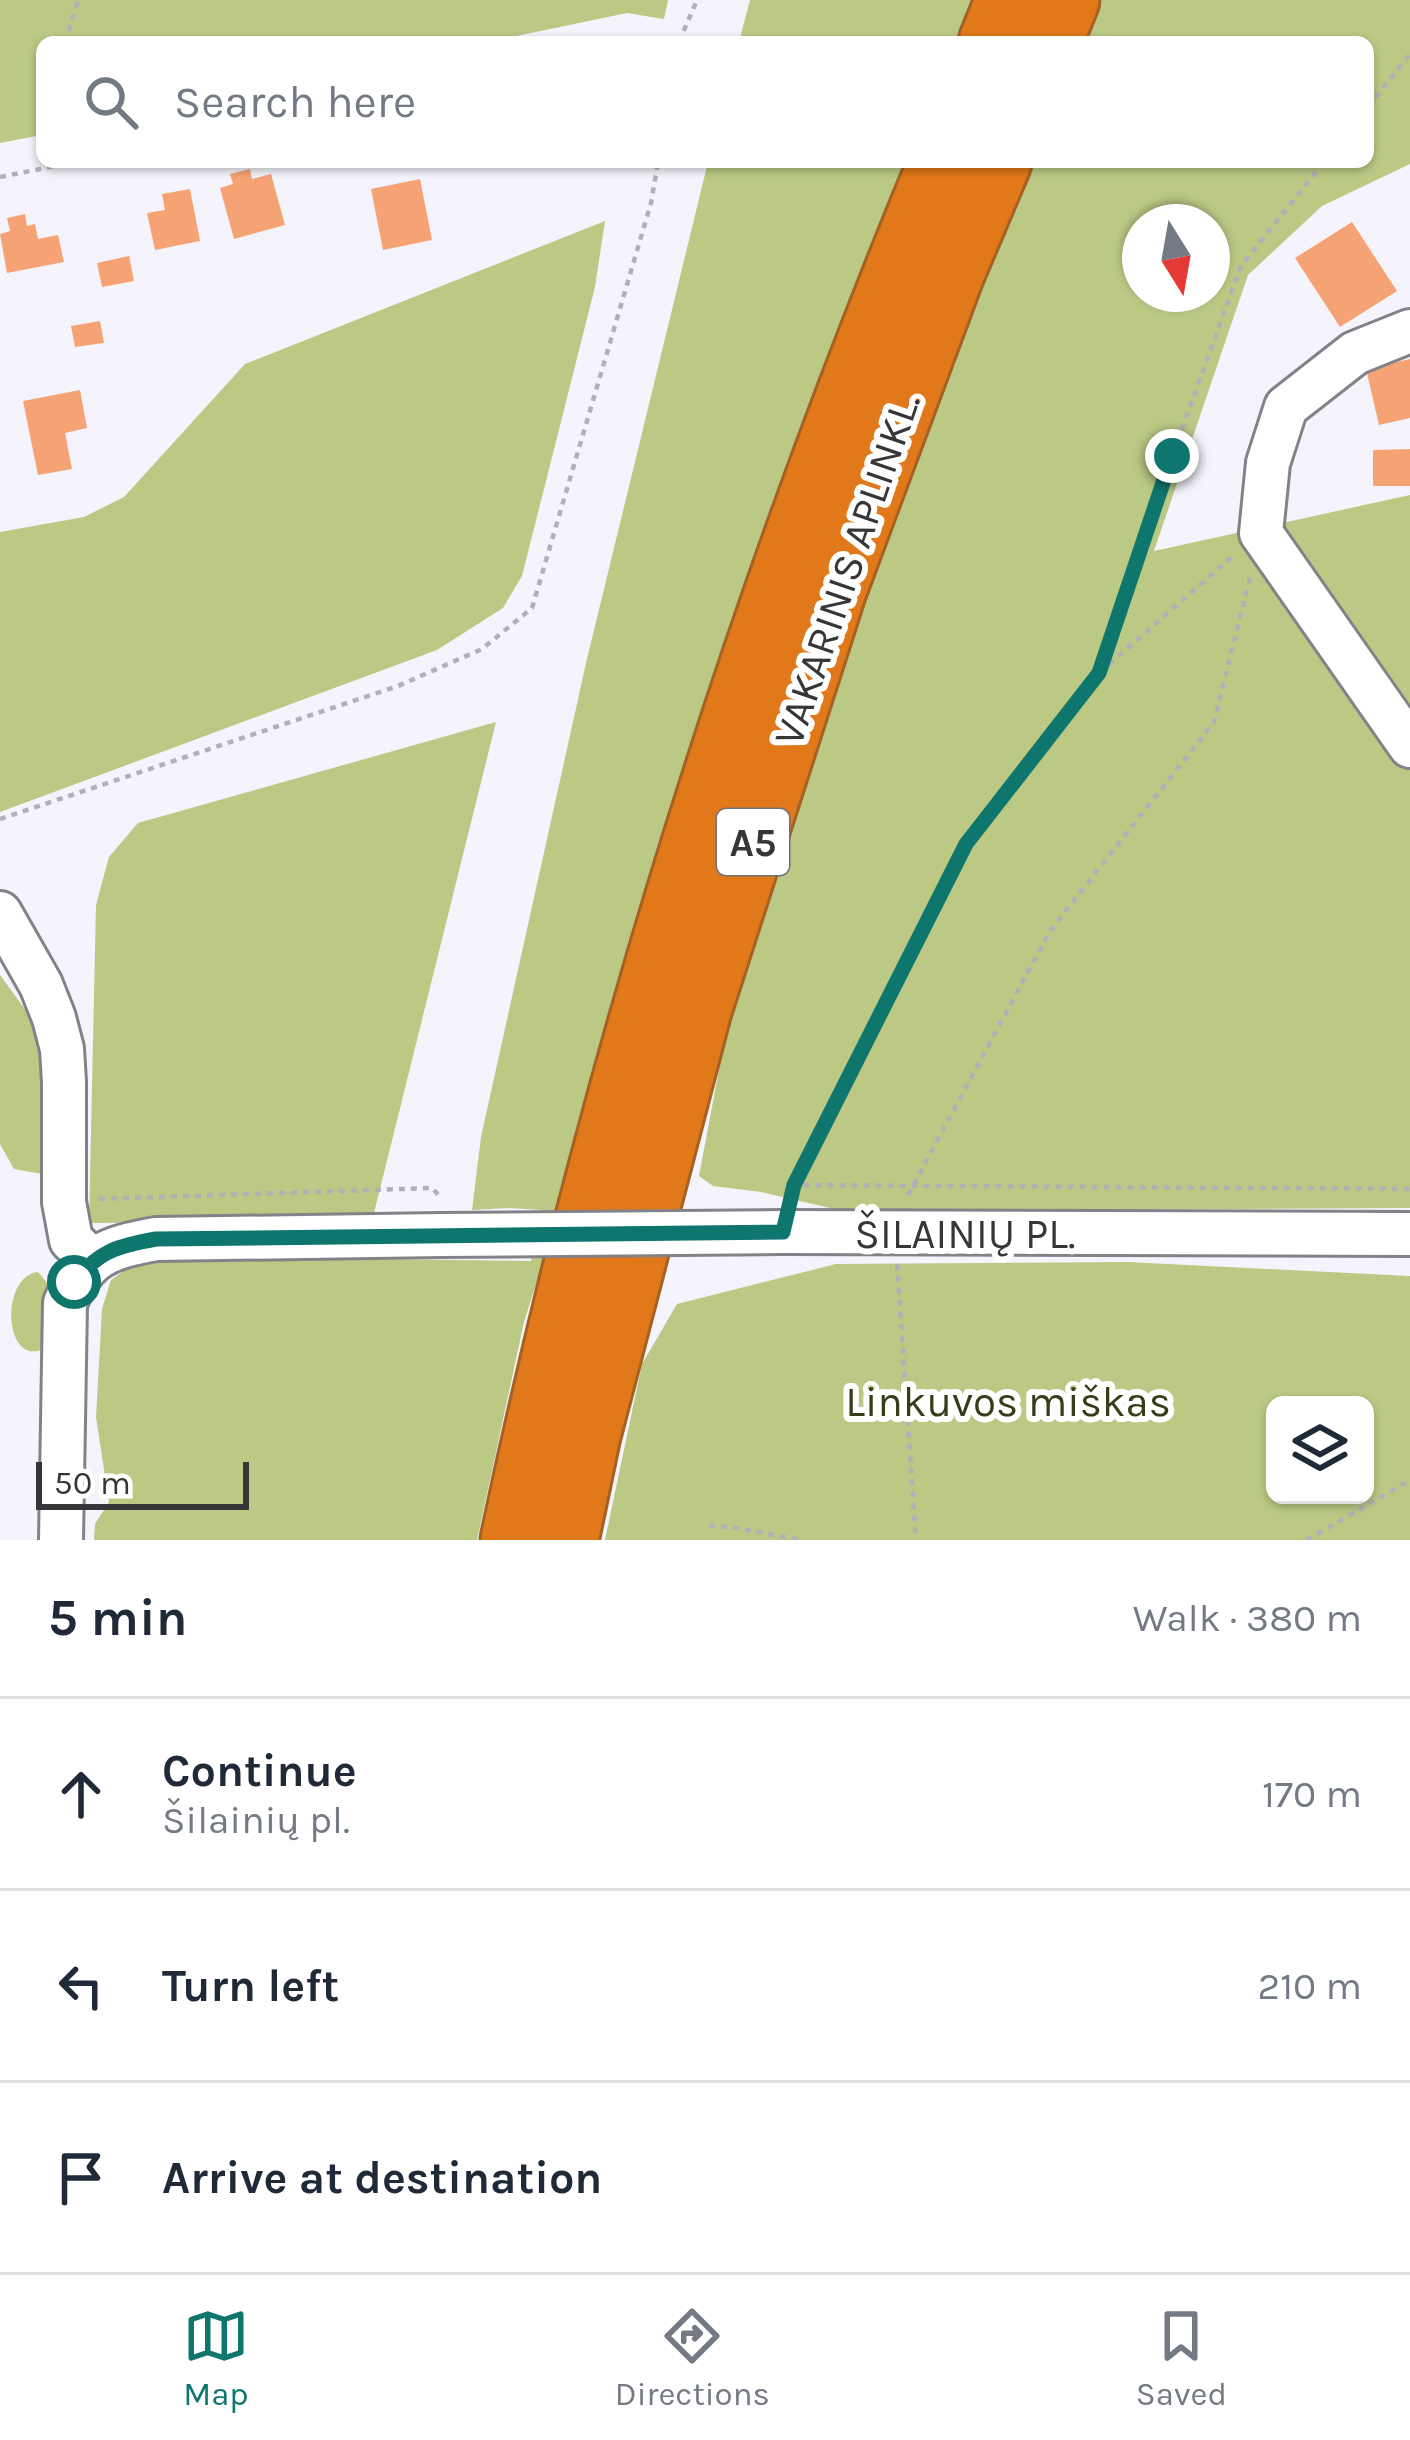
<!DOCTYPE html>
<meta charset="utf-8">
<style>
body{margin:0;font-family:Karla,sans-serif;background:#f2f2f3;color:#1f2937}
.controls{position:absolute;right:36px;bottom:36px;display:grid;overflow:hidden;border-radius:18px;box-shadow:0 3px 9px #0004}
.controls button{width:108px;height:108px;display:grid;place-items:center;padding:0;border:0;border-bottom:3px solid #e0e1e3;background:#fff;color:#1f2937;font:60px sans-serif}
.compass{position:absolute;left:1122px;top:204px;width:108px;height:108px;border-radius:50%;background:#fff;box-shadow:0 3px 9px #0004;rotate:169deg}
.scale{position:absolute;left:36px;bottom:30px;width:213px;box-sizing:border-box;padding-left:12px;border:6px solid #363538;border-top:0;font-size:33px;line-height:42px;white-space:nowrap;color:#363538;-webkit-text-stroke:9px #fff;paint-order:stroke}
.stop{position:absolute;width:36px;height:36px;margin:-27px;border:9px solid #0f766e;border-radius:50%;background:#fff}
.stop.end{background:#0f766e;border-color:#fff;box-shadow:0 3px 12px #0008}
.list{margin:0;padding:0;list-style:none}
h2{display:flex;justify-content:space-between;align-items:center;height:156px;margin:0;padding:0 48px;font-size:51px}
h2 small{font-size:39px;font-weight:400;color:#747a83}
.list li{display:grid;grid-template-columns:78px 1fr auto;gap:36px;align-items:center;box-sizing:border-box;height:192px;padding:0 48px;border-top:3px solid #e0e1e3}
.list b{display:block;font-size:45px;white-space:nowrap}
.list p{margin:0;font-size:39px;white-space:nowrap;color:#747a83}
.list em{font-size:39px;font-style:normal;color:#747a83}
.icon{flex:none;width:66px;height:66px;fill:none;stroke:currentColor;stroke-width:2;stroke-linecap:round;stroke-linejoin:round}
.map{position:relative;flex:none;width:1410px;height:1540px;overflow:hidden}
.search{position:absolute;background:#fff;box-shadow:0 3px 9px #0004;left:36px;right:36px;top:36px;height:132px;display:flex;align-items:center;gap:30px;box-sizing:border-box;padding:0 42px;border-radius:18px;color:#747a83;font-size:45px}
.sheet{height:732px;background:#fff}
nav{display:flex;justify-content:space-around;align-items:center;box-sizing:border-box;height:168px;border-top:3px solid #e0e1e3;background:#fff;font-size:33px;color:#747a83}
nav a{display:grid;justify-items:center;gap:6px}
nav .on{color:#0f766e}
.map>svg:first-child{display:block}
</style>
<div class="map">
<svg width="1410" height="1540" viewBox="0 0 1410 1540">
<rect width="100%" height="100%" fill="#f5f3fb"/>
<path fill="#bbc985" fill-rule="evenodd" d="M0 0H668L664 19 627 13 487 42H42V135L0 143Z
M750 0H974L956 42H739Z
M1100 0H1410V164L1322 206 1248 275 1154 551 1410 495V1208L1079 1210 869 1217 761 1192 713 1186 699 1176 727 1027 835 685 904 480 1031 162H1368V42H1082ZM1140 222H1212V294H1140Z
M708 162H905L788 467 651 883 582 1107 543 1262 524 1322 477 1540H94L95 1524 109 1502 96 1417 102 1309 111 1280 133 1264 162 1258 235 1257 531 1261 542 1210 509 1208 472 1210 481 1137 586 663Z
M605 221 595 287 522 576 503 608 437 650 0 812V532L84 517 124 497 245 364Z
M496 722 372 1221 89 1223 96 905 109 857 138 823Z
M0 975 40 1030 47 1089 42 1174 14 1169 0 1144Z
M1127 1262 1410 1276V1540H605L642 1364 677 1304 836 1264ZM1275 1405H1365V1495H1275Z
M38 1272 49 1285 44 1349C3 1367 0 1276 38 1272Z"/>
<path fill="#f5a375" d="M250 169 252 179 271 174 285 225 234 239 220 188 233 184 230 174Z
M420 179 432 240 383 250 371 189Z
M190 189 200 241 155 250 147 213 165 210 162 194Z
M25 214 27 226 35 224 38 239 58 235 64 262 7 273 0 234 10 231 7 218Z
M1352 222 1397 291 1340 327 1295 258Z
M129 256 134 281 102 287 97 263Z
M100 321 104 343 75 347 71 326Z
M1410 359V418L1379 425 1366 369Z
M80 390 87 428 65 433 72 469 38 475 23 401Z
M1410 449V486H1373V450Z"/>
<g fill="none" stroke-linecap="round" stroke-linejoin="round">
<g stroke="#848289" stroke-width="48">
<path id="minor" d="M1410 331 1355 353 1286 407 1268 463 1261 533 1410 746
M0 913 41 985 54 1018 62 1049 64 1082V1202L71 1240 92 1260
M783 1232 1410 1234
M61 1540 65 1303C85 1255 107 1248 156 1239L442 1235"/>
</g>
<g stroke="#a56124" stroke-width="69">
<path id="highway" d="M991 42 1008 0
M1050 42 1067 0
M513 1540C612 1069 757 606 941 162
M566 1540 588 1435 699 1010 834 590 952 273 999 162"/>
</g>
<path stroke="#b2b0b6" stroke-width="4.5" stroke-dasharray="6 6" stroke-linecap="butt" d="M65 42 78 0
M679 42 697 0
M1368 107 1410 54
M0 177 75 162
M1101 668 1172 456 1241 266 1324 162
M0 819 398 686 482 649 532 608 651 203 658 162
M794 1185 966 844 1099 673 1232 557
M908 1195 1050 931 1214 722 1250 577
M99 1199 432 1188 442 1199
M791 1199 794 1185 1410 1189
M897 1264 916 1540
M709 1526 730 1527 802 1540
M1307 1540 1410 1480"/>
<use href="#minor" stroke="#fff" stroke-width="42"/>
<use href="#highway" stroke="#e17819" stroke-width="63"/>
<g stroke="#848289" stroke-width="48" stroke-linecap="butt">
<path id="minor-bridge" d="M442 1235 783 1232"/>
</g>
<use href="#minor-bridge" stroke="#fff" stroke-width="42"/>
</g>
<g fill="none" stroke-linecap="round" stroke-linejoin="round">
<path stroke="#0f766e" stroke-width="15" d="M74 1282C99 1251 117 1246 156 1239L783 1232 794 1185 966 844 1099 673 1172 456"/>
</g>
<g text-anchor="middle" stroke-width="12" stroke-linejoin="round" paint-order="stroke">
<rect fill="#fff" stroke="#727274" stroke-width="3" x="717" y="809" width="72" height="66" rx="9"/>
<g font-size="39" font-weight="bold" fill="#363538">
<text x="753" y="856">A5</text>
</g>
<g font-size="42" fill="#363538" stroke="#fff">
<text transform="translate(846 569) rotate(-71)" y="15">VAKARINIS APLINKL.</text>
<text x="965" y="1248">ŠILAINIŲ PL.</text>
</g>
<g font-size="42" fill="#373d18" stroke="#fff">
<text x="1008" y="1416">Linkuvos miškas</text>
</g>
</g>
</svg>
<div class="controls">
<button><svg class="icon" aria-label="layers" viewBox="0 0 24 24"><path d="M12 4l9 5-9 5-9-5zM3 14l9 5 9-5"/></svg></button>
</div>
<svg class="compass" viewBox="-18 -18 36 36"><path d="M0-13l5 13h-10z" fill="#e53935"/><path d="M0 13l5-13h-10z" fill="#747a83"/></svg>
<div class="scale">50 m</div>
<div class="stop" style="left:74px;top:1282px"></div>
<div class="stop end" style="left:1172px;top:456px"></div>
<div class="search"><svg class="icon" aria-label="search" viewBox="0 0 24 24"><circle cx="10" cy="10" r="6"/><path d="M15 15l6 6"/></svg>Search here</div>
</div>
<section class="sheet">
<h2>5 min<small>Walk · 380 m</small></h2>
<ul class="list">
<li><svg class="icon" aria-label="ahead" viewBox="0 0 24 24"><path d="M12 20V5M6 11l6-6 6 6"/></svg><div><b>Continue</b><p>Šilainių pl.</p></div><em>170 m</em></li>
<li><svg class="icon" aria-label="left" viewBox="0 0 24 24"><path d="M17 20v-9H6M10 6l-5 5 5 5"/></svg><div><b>Turn left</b></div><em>210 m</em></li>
<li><svg class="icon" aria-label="arrive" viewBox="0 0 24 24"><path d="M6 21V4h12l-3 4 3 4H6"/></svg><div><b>Arrive at destination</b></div></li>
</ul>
</section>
<nav>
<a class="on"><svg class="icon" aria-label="map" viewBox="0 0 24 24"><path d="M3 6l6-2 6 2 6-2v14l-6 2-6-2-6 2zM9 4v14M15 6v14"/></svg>Map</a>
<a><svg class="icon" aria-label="directions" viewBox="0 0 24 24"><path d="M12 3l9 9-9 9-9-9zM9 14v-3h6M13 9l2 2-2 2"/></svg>Directions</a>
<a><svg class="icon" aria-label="saved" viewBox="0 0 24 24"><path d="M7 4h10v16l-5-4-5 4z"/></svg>Saved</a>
</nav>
